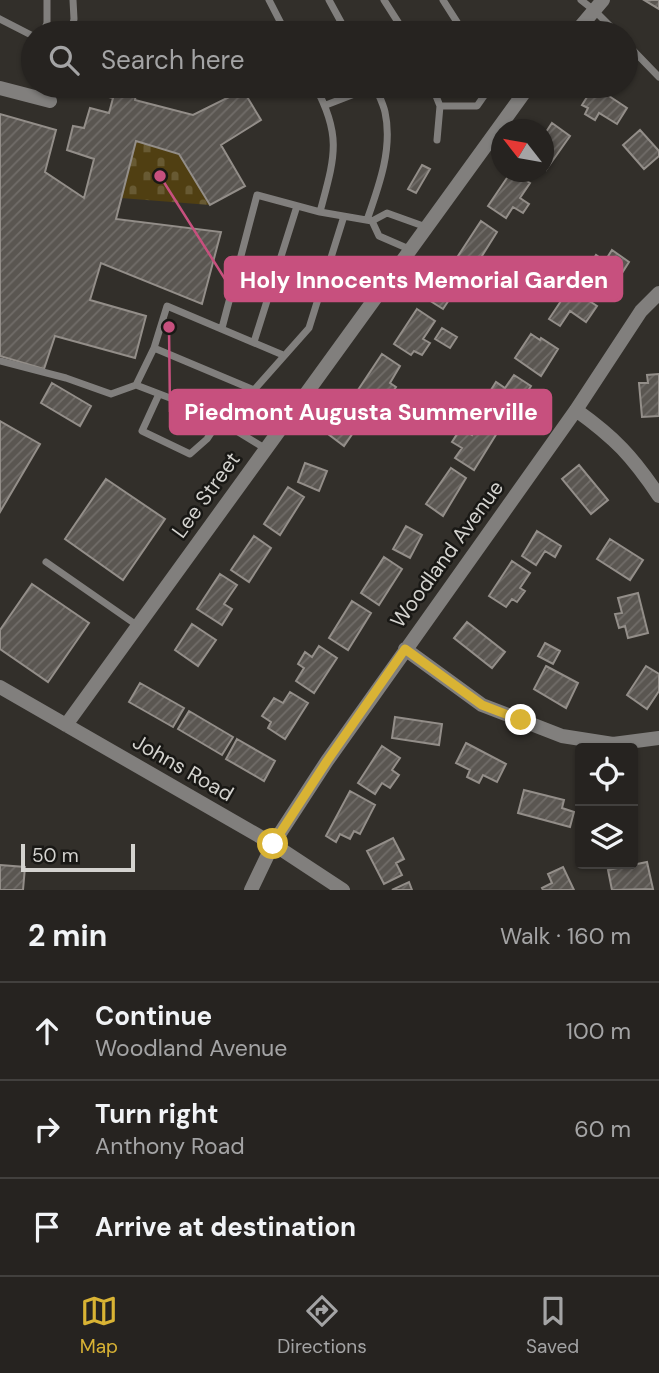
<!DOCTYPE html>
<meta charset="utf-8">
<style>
body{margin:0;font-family:"DM Sans",sans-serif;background:#2e2b29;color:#f1f3f6}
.controls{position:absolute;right:21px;bottom:21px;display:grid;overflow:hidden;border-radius:7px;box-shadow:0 2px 5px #0004}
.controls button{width:63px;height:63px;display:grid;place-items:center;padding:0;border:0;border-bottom:2px solid #42403e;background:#262320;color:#f1f3f6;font:35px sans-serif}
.compass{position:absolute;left:491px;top:119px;width:63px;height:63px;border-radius:50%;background:#262320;box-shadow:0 2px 5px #0004;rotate:301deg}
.scale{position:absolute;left:21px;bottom:18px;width:114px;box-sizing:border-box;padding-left:7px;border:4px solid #d4d3cf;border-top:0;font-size:19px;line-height:24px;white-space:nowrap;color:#d4d3cf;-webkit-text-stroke:5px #191815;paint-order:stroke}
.stop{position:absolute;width:21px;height:21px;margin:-16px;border:5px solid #d9b334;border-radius:50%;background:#fff}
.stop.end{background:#d9b334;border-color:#fff;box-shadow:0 2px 7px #0008}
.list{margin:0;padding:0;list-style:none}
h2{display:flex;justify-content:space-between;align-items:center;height:91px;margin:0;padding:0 28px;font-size:30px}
h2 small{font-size:23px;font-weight:400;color:#a4a4a5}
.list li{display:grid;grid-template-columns:46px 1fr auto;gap:21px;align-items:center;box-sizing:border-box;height:98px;padding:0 28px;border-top:2px solid #42403e}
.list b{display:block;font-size:26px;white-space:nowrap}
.list p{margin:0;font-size:23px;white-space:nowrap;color:#a4a4a5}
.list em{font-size:23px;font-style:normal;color:#a4a4a5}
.icon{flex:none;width:38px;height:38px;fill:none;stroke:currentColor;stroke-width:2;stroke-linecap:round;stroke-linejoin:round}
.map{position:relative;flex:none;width:659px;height:890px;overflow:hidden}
.search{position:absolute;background:#262320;box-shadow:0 2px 5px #0004;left:21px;right:21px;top:21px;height:77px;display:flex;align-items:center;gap:18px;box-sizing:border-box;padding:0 24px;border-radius:38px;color:#a4a4a5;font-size:26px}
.sheet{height:385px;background:#262320}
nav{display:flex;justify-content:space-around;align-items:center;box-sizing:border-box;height:98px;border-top:2px solid #42403e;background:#262320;font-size:19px;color:#a4a4a5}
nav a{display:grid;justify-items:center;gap:4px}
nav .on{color:#d9b334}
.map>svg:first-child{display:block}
</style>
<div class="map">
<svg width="659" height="890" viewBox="0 0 659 890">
<defs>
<pattern id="cemetery-stones" width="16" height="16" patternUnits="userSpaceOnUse" patternTransform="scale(1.75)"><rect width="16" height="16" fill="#503f12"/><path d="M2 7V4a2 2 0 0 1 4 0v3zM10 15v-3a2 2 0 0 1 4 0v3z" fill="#685a33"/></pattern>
<pattern id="building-hatch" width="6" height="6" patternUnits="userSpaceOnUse" patternTransform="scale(1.75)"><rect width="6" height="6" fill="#5a5651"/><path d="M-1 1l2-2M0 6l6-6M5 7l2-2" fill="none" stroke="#716d69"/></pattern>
</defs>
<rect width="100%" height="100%" fill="#322f2a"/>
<path fill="url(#cemetery-stones)" d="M136 141 179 154 210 205 121 198Z"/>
<path fill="url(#building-hatch)" stroke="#938e89" stroke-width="2" d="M644 0H659V9Z
M98 86H137L135 100 193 115 243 90 261 120 221 145 245 186 210 205 179 154 136 141 116 219 221 232 202 304 101 263 90 300 146 316 135 358 55 336 44 369 0 356V114L56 130 45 172 84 198 94 159 67 150 73 126 84 128 90 108 109 113 113 98 96 94Z
M594 86 627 108 617 124 599 113 595 120 585 114 588 108 582 105Z
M552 123 570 136 546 170 544 168V135Z
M640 130 659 151V156L644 169 623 145Z
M422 165 430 169 416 193 408 189Z
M511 172 530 183 520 198 529 204 523 213 513 207 506 218 488 206Z
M481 221 497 232 475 267 458 256Z
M612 250 629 262 608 295 581 278 596 255 605 261Z
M444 266 463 279 443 309 424 297Z
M562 283 597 306 586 322 570 311 560 326 549 319 561 301 553 297Z
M417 309 435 321 423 339 430 343 422 355 414 351 411 355 394 344Z
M442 328 457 337 450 348 435 339Z
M531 334 540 340 541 338 558 349 541 376 515 358Z
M382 354 400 366 390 383 396 387 383 406 358 390Z
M659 374V416L642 417 639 383H648L647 375Z
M514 375 531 386 507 423 481 406 496 382 505 388Z
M52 383 91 406 80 426 41 403Z
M351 399 368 411 344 446 328 434Z
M0 421 40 444 0 512Z
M479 422 497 433 474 470 455 458 462 448 452 442 461 428 472 435Z
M305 463 327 471 319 491 298 482Z
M579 465 608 500 591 514 562 479Z
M451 468 466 478 443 516 426 504Z
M106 479 165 519 123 580 65 539Z
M288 487 304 497 280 535 264 524Z
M406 526 422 535 410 558 393 549Z
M537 531 561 546 555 557 545 551 536 565 522 556Z
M254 536 271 548 249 582 231 570Z
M610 539 643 560 630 580 597 559Z
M384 557 402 569 379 605 361 593Z
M512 561 530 573 520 588 525 591 517 602 512 599 506 607 489 596Z
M220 574 237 585 224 604 232 609 222 625 197 609Z
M32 584 89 623 48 682 0 649V630Z
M638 593 648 633 628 638 625 626 619 628 615 614 622 613 618 598Z
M352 601 371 613 348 650 329 638Z
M467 622 505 652 492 668 454 638Z
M192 624 216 640 198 666 175 650Z
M545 643 560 651 553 664 538 656Z
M319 646 337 658 314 693 296 681 304 668 298 664 305 652 312 657Z
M546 666 578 683 566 708 534 689Z
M646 666 659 674V691L647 709 627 695Z
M140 683 184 708 173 727 129 702Z
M290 692 308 703 285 739 268 728 271 722 262 716 274 698 283 703Z
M189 711 233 737 222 755 178 729Z
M395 717 442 724 439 745 392 738Z
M237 739 275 761 264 781 226 759Z
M466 743 506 764 497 782 483 775 479 783 467 777 470 770 456 763Z
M382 746 400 758 392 770 399 775 390 788 382 783 375 794 358 783Z
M524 790 564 800 562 808 574 812 570 827 518 813Z
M350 791 375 805 360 834 354 831 350 839 340 834 336 842 326 836Z
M393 838 404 859 396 863 402 875 384 884 367 851Z
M647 862 653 889 612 890 608 870Z
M0 865 25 867 23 890H0Z
M563 867 574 890H543L542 888 552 883 548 874Z
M409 882 412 890H392Z"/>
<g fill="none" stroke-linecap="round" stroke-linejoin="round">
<path stroke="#817f7d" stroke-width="7" d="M269 0 286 33
M329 0 347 33
M384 0 405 33
M443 0 464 33
M581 0 595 11 617 33
M0 19 33 36
M43 33 47 23V0
M71 33 74 19 73 0
M626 43 659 77
M315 86C343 137 334 159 320 212
M432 86 440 106 437 140
M50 101 56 86
M326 105 375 86
M440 106H477L491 86
M367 220C379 186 393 148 385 112 383 103 378 94 375 86
M409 249 379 236 372 221 387 213 426 227
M222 328 257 195 320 212 372 221
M254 342 297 206
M154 348 254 390
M0 361 66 378 111 394 136 385 204 411 266 449
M136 385 154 348 167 306 283 355
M159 394 142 431 190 454 207 439 219 421
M239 432 254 390 309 328 344 216
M46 562 138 626"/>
<path stroke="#817f7d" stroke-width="14" d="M575 33 603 0
M0 88 50 101
M576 410C615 438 632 456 659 496
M405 649 482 705 562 736 613 744 659 738
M0 687 273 844 343 890
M66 725 529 86
M251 890 273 844 327 761 576 410 641 311 659 293"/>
</g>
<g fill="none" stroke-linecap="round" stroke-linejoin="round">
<path stroke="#d9b334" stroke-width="9" d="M273 844 327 761 405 649 482 705 521 720"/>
</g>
<g text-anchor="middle" stroke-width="5" stroke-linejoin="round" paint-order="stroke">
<g font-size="21" fill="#d4d3cf" stroke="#191815">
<text transform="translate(206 495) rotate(-54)" y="7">Lee Street</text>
<text transform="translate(447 554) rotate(-54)" y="7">Woodland Avenue</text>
<text transform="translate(183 768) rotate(30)" y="7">Johns Road</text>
</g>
</g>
<path fill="none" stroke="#c7507e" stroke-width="2.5" d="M160 176L225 279M169 327L170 412"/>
<g fill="#c7507e" stroke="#191815" stroke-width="2.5">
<circle cx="160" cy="176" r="7"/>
<circle cx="169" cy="327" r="7"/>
</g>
<g fill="#c7507e" stroke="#c7507e" stroke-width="2.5">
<rect x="225" y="257" width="397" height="44" rx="7"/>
<rect x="170" y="390" width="381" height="44" rx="7"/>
</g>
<g font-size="23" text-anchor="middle" font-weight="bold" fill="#fff">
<text x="424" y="288">Holy Innocents Memorial Garden</text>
<text x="361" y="420">Piedmont Augusta Summerville</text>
</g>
</svg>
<div class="controls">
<button><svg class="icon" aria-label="locate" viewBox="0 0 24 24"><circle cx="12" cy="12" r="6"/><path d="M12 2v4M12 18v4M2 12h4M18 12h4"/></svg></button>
<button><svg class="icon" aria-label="layers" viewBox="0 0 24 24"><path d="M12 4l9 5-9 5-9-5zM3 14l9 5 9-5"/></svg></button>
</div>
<svg class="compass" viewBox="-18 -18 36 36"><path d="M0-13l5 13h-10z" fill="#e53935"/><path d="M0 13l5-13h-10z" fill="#a4a4a5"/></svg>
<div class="scale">50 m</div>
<div class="stop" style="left:273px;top:844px"></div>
<div class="stop end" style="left:521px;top:720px"></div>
<div class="search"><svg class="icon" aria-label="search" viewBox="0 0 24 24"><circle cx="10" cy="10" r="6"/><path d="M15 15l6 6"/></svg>Search here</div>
</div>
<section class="sheet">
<h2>2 min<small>Walk · 160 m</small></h2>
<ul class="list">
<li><svg class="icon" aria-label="ahead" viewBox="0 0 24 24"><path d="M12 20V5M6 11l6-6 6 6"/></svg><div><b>Continue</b><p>Woodland Avenue</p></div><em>100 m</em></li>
<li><svg class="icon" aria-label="right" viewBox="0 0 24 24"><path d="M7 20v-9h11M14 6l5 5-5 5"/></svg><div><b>Turn right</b><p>Anthony Road</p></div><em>60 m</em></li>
<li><svg class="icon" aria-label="arrive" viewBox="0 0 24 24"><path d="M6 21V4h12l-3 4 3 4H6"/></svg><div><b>Arrive at destination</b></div></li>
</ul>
</section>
<nav>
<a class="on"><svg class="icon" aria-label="map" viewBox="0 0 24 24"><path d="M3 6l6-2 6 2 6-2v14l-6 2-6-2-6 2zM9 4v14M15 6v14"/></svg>Map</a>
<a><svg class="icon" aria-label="directions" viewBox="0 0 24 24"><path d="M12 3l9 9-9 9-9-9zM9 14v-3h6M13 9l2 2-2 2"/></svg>Directions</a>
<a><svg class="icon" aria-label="saved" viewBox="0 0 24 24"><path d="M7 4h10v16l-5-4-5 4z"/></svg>Saved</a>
</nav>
